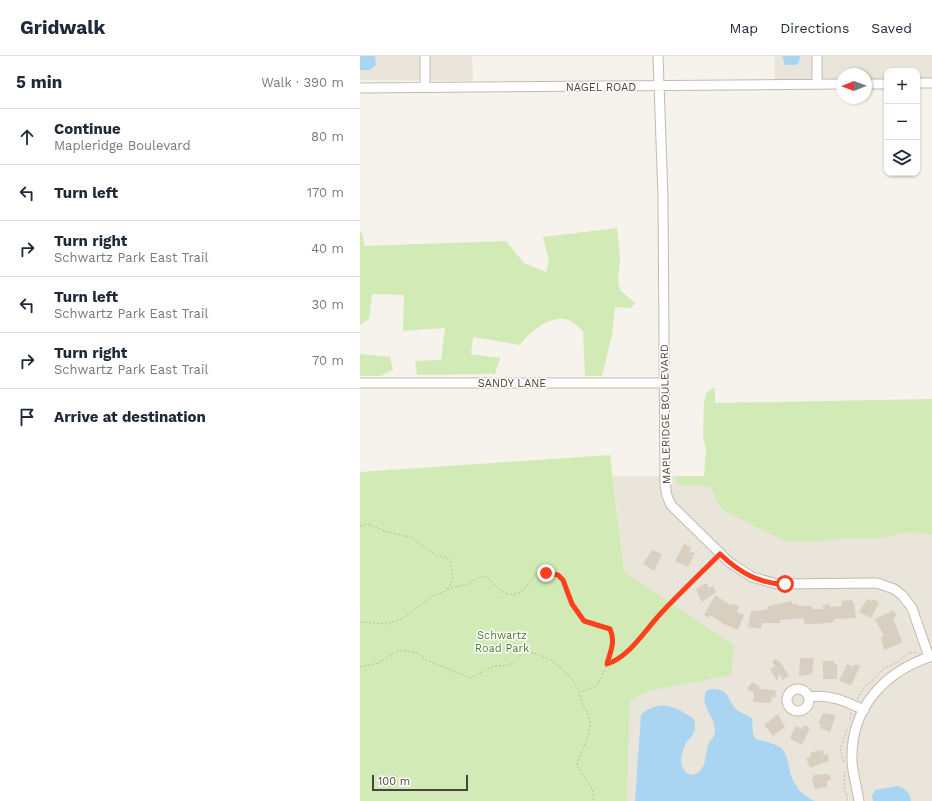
<!DOCTYPE html>
<meta charset="utf-8">
<style>
body{margin:0;font-family:"Work Sans",sans-serif;background:#f6f6f7;color:#1f2937}
.controls{position:absolute;right:12px;top:12px;display:grid;overflow:hidden;border-radius:8px;box-shadow:0 1px 3px #0004}
.controls button{width:36px;height:36px;display:grid;place-items:center;padding:0;border:0;border-bottom:1px solid #e0e1e3;background:#fff;color:#1f2937;font:20px sans-serif}
.compass{position:absolute;left:476px;top:12px;width:36px;height:36px;border-radius:50%;background:#fff;box-shadow:0 1px 3px #0004;rotate:269deg}
.scale{position:absolute;left:12px;bottom:10px;width:96px;box-sizing:border-box;padding-left:4px;border:2px solid #4b4439;border-top:0;font-size:11px;line-height:14px;white-space:nowrap;color:#4b4439;-webkit-text-stroke:3px #fff;paint-order:stroke}
.stop{position:absolute;width:12px;height:12px;margin:-9px;border:3px solid #fc3f1d;border-radius:50%;background:#fff}
.stop.end{background:#fc3f1d;border-color:#fff;box-shadow:0 1px 4px #0008}
.list{margin:0;padding:0;list-style:none}
h2{display:flex;justify-content:space-between;align-items:center;height:52px;margin:0;padding:0 16px;font-size:17px}
h2 small{font-size:13px;font-weight:400;color:#747a83}
.list li{display:grid;grid-template-columns:26px 1fr auto;gap:12px;align-items:center;box-sizing:border-box;height:56px;padding:0 16px;border-top:1px solid #e0e1e3}
.list b{display:block;font-size:15px;white-space:nowrap}
.list p{margin:0;font-size:13px;white-space:nowrap;color:#747a83}
.list em{font-size:13px;font-style:normal;color:#747a83}
.icon{flex:none;width:22px;height:22px;fill:none;stroke:currentColor;stroke-width:2;stroke-linecap:round;stroke-linejoin:round}
.map{position:relative;flex:none;width:572px;height:745px;overflow:hidden}
header{display:flex;align-items:center;gap:24px;box-sizing:border-box;height:56px;padding:0 20px;background:#fff;border-bottom:1px solid #e0e1e3}
header strong{font-size:19px}
nav{display:flex;gap:22px;margin-inline-start:auto;font-size:14px}
main{display:flex}
aside{flex:1;background:#fff}
.map>svg:first-child{display:block}
</style>
<header>
<strong>Gridwalk</strong>
<nav><a>Map</a><a>Directions</a><a>Saved</a></nav>
</header>
<main>
<aside>
<h2>5 min<small>Walk · 390 m</small></h2>
<ul class="list">
<li><svg class="icon" aria-label="ahead" viewBox="0 0 24 24"><path d="M12 20V5M6 11l6-6 6 6"/></svg><div><b>Continue</b><p>Mapleridge Boulevard</p></div><em>80 m</em></li>
<li><svg class="icon" aria-label="left" viewBox="0 0 24 24"><path d="M17 20v-9H6M10 6l-5 5 5 5"/></svg><div><b>Turn left</b></div><em>170 m</em></li>
<li><svg class="icon" aria-label="right" viewBox="0 0 24 24"><path d="M7 20v-9h11M14 6l5 5-5 5"/></svg><div><b>Turn right</b><p>Schwartz Park East Trail</p></div><em>40 m</em></li>
<li><svg class="icon" aria-label="left" viewBox="0 0 24 24"><path d="M17 20v-9H6M10 6l-5 5 5 5"/></svg><div><b>Turn left</b><p>Schwartz Park East Trail</p></div><em>30 m</em></li>
<li><svg class="icon" aria-label="right" viewBox="0 0 24 24"><path d="M7 20v-9h11M14 6l5 5-5 5"/></svg><div><b>Turn right</b><p>Schwartz Park East Trail</p></div><em>70 m</em></li>
<li><svg class="icon" aria-label="arrive" viewBox="0 0 24 24"><path d="M6 21V4h12l-3 4 3 4H6"/></svg><div><b>Arrive at destination</b></div></li>
</ul>
</aside>
<div class="map">
<svg width="572" height="745" viewBox="0 0 572 745">
<rect width="100%" height="100%" fill="#f6f3ec"/>
<path fill="#eae5da" d="M0 0H112L113 25 0 24Z
M415 0H572V27H557V15H527V28H506V18H482V28L415 29Z
M253 420 572 422V745H267L270 644 293 634 374 589 264 515Z"/>
<path fill="#d2eab5" d="M257 172 260 203 258 223 260 234 275 247 271 252 255 251 252 279 242 320H225L223 275C219 272 215 267 211 265 192 256 170 276 160 289L113 281 111 298 140 302 135 318 57 319 55 305 81 304 85 272 43 275 44 239 12 238 9 263 0 269V175L3 179 4 190 146 185 164 207 186 216 189 205 183 181Z
M0 298 30 301 33 314 20 320H0Z
M355 331V347L572 343V479L550 476 520 482H485L453 486 425 485 363 454 356 445 354 436 349 430 317 429 315 420H344L346 393 343 381 344 346 346 337Z
M250 399 264 515 374 589 371 619 293 634 270 644 267 745H0V416Z"/>
<path fill="#a9d4f2" d="M0 0H15L16 9 10 14H0Z
M422 0H440L439 6 436 9H425Z
M350 633C371 633 365 641 376 653 379 656 387 659 392 662L393 678 396 683C403 685 417 688 422 693 428 700 428 708 430 716 433 729 443 741 455 745H275L281 659C299 642 316 651 334 663 335 668 336 674 333 678 332 681 329 683 327 685 323 693 318 707 324 714 327 719 332 720 337 717 347 711 345 698 348 689 351 683 356 680 355 673 354 658 340 651 346 635Z
M538 730C546 733 550 737 551 745H513L512 740 515 734Z"/>
<path fill="#d8cfc1" d="M324 488 331 491 329 495 335 497 328 511 315 505Z
M292 494 302 498 294 515 283 508Z
M346 527 349 532 353 530 356 536 342 546 336 533Z
M355 539 372 550V548L379 550 377 556 384 559 378 574 364 568 350 559 348 562 344 559Z
M507 543 511 545 513 543 519 546 511 562 499 556Z
M492 544V546H494L496 562 474 563 475 566 455 568H444V562L420 564V567H402L401 573 388 571 391 555 407 554 408 550 412 549 432 545V548H438V550H452V553H463V549L470 548V551L482 550 481 545Z
M533 554 537 560 533 562 542 585 541 587 524 594 521 581 524 580 515 563Z
M440 602H454L452 618 439 620Z
M416 603 418 605 419 604 429 620 423 624 419 618 417 625 410 613 415 610 412 605Z
M463 605H474V608H477V623H463Z
M487 608 493 611 494 608 500 610 492 628 490 629 479 625Z
M392 626 399 630V633L416 634 415 642 412 641 411 647 393 646 394 637 387 633Z
M463 657 476 659 470 676 460 672 461 669 458 668Z
M418 658 425 671 413 680 404 669Z
M444 669 450 672 442 689 431 683 430 681 436 670 442 673Z
M459 694V695L463 694 464 699 468 698 469 705 450 712 446 702 451 701 450 697Z
M466 718 470 719 471 724 467 725V731L455 733 452 722 454 719Z"/>
<g fill="none" stroke-linecap="round" stroke-linejoin="round">
<g stroke="#c2bbae" stroke-width="11">
<path id="minor" d="M298 0 303 141 305 428 307 440 311 449 369 506 392 521 417 528 517 527 534 533 542 539 552 552 569 601
M557 27H572
M457 28V0
M506 28H527
M65 31V0
M0 32 482 28
M0 327H304
M427 644a11 11 0 1 1 22 0a11 11 0 1 1-22 0Z
M449 641C470 638 485 645 504 654
M499 745C497 732 493 719 492 706 490 652 524 616 572 600"/>
</g>
<path stroke="#c4b79f" stroke-width="1" stroke-dasharray="2 2" stroke-linecap="butt" d="M0 470 8 468 25 475 52 482 77 500 86 501 90 506 93 523 90 530 84 536 73 540 43 562 27 568 0 566
M87 533 108 528 118 522 125 520C134 526 138 536 149 538 165 540 166 528 175 520 181 514 199 517 203 523 207 530 208 540 212 547 214 553 220 559 224 565 231 567 245 568 250 573 260 584 243 619 237 630L220 636
M247 608C271 600 286 573 302 555 319 537 337 521 354 504
M0 611 19 607 37 595H48L58 597 66 604 111 622C118 618 128 612 136 610 141 609 146 611 151 608 156 605 158 599 165 597 185 594 212 618 219 635 220 638 220 641 221 644 224 654 230 656 230 669 229 684 219 696 217 710L231 731 234 740 232 745
M497 643 505 630 512 625 524 612 537 607 548 597 558 596
M490 663 491 656
M484 706 480 694 487 673
M485 715 484 732 487 740V745"/>
<use href="#minor" stroke="#fff" stroke-width="9"/>
</g>
<g fill="none" stroke-linecap="round" stroke-linejoin="round">
<path stroke="#fc3f1d" stroke-width="5" d="M186 517 198 519 203 524 212 548 224 565 250 573C256 586 250 596 247 608 271 600 286 572 304 554 322 535 342 516 360 498 379 516 399 528 425 528"/>
</g>
<g text-anchor="middle" stroke-width="3" stroke-linejoin="round" paint-order="stroke">
<g font-size="11" fill="#4b4439" stroke="#fff">
<text x="241" y="35">NAGEL ROAD</text>
<text x="152" y="331">SANDY LANE</text>
<text transform="translate(305 358) rotate(-91)" y="4">MAPLERIDGE BOULEVARD</text>
</g>
<g font-size="11" fill="#4a7f2a" stroke="#fff">
<text x="142" y="583">Schwartz<tspan x="142" dy="13">Road Park</tspan></text>
</g>
</g>
</svg>
<div class="controls">
<button>+</button>
<button>−</button>
<button><svg class="icon" aria-label="layers" viewBox="0 0 24 24"><path d="M12 4l9 5-9 5-9-5zM3 14l9 5 9-5"/></svg></button>
</div>
<svg class="compass" viewBox="-18 -18 36 36"><path d="M0-13l5 13h-10z" fill="#e53935"/><path d="M0 13l5-13h-10z" fill="#747a83"/></svg>
<div class="scale">100 m</div>
<div class="stop" style="left:425px;top:528px"></div>
<div class="stop end" style="left:186px;top:517px"></div>
</div>
</main>
